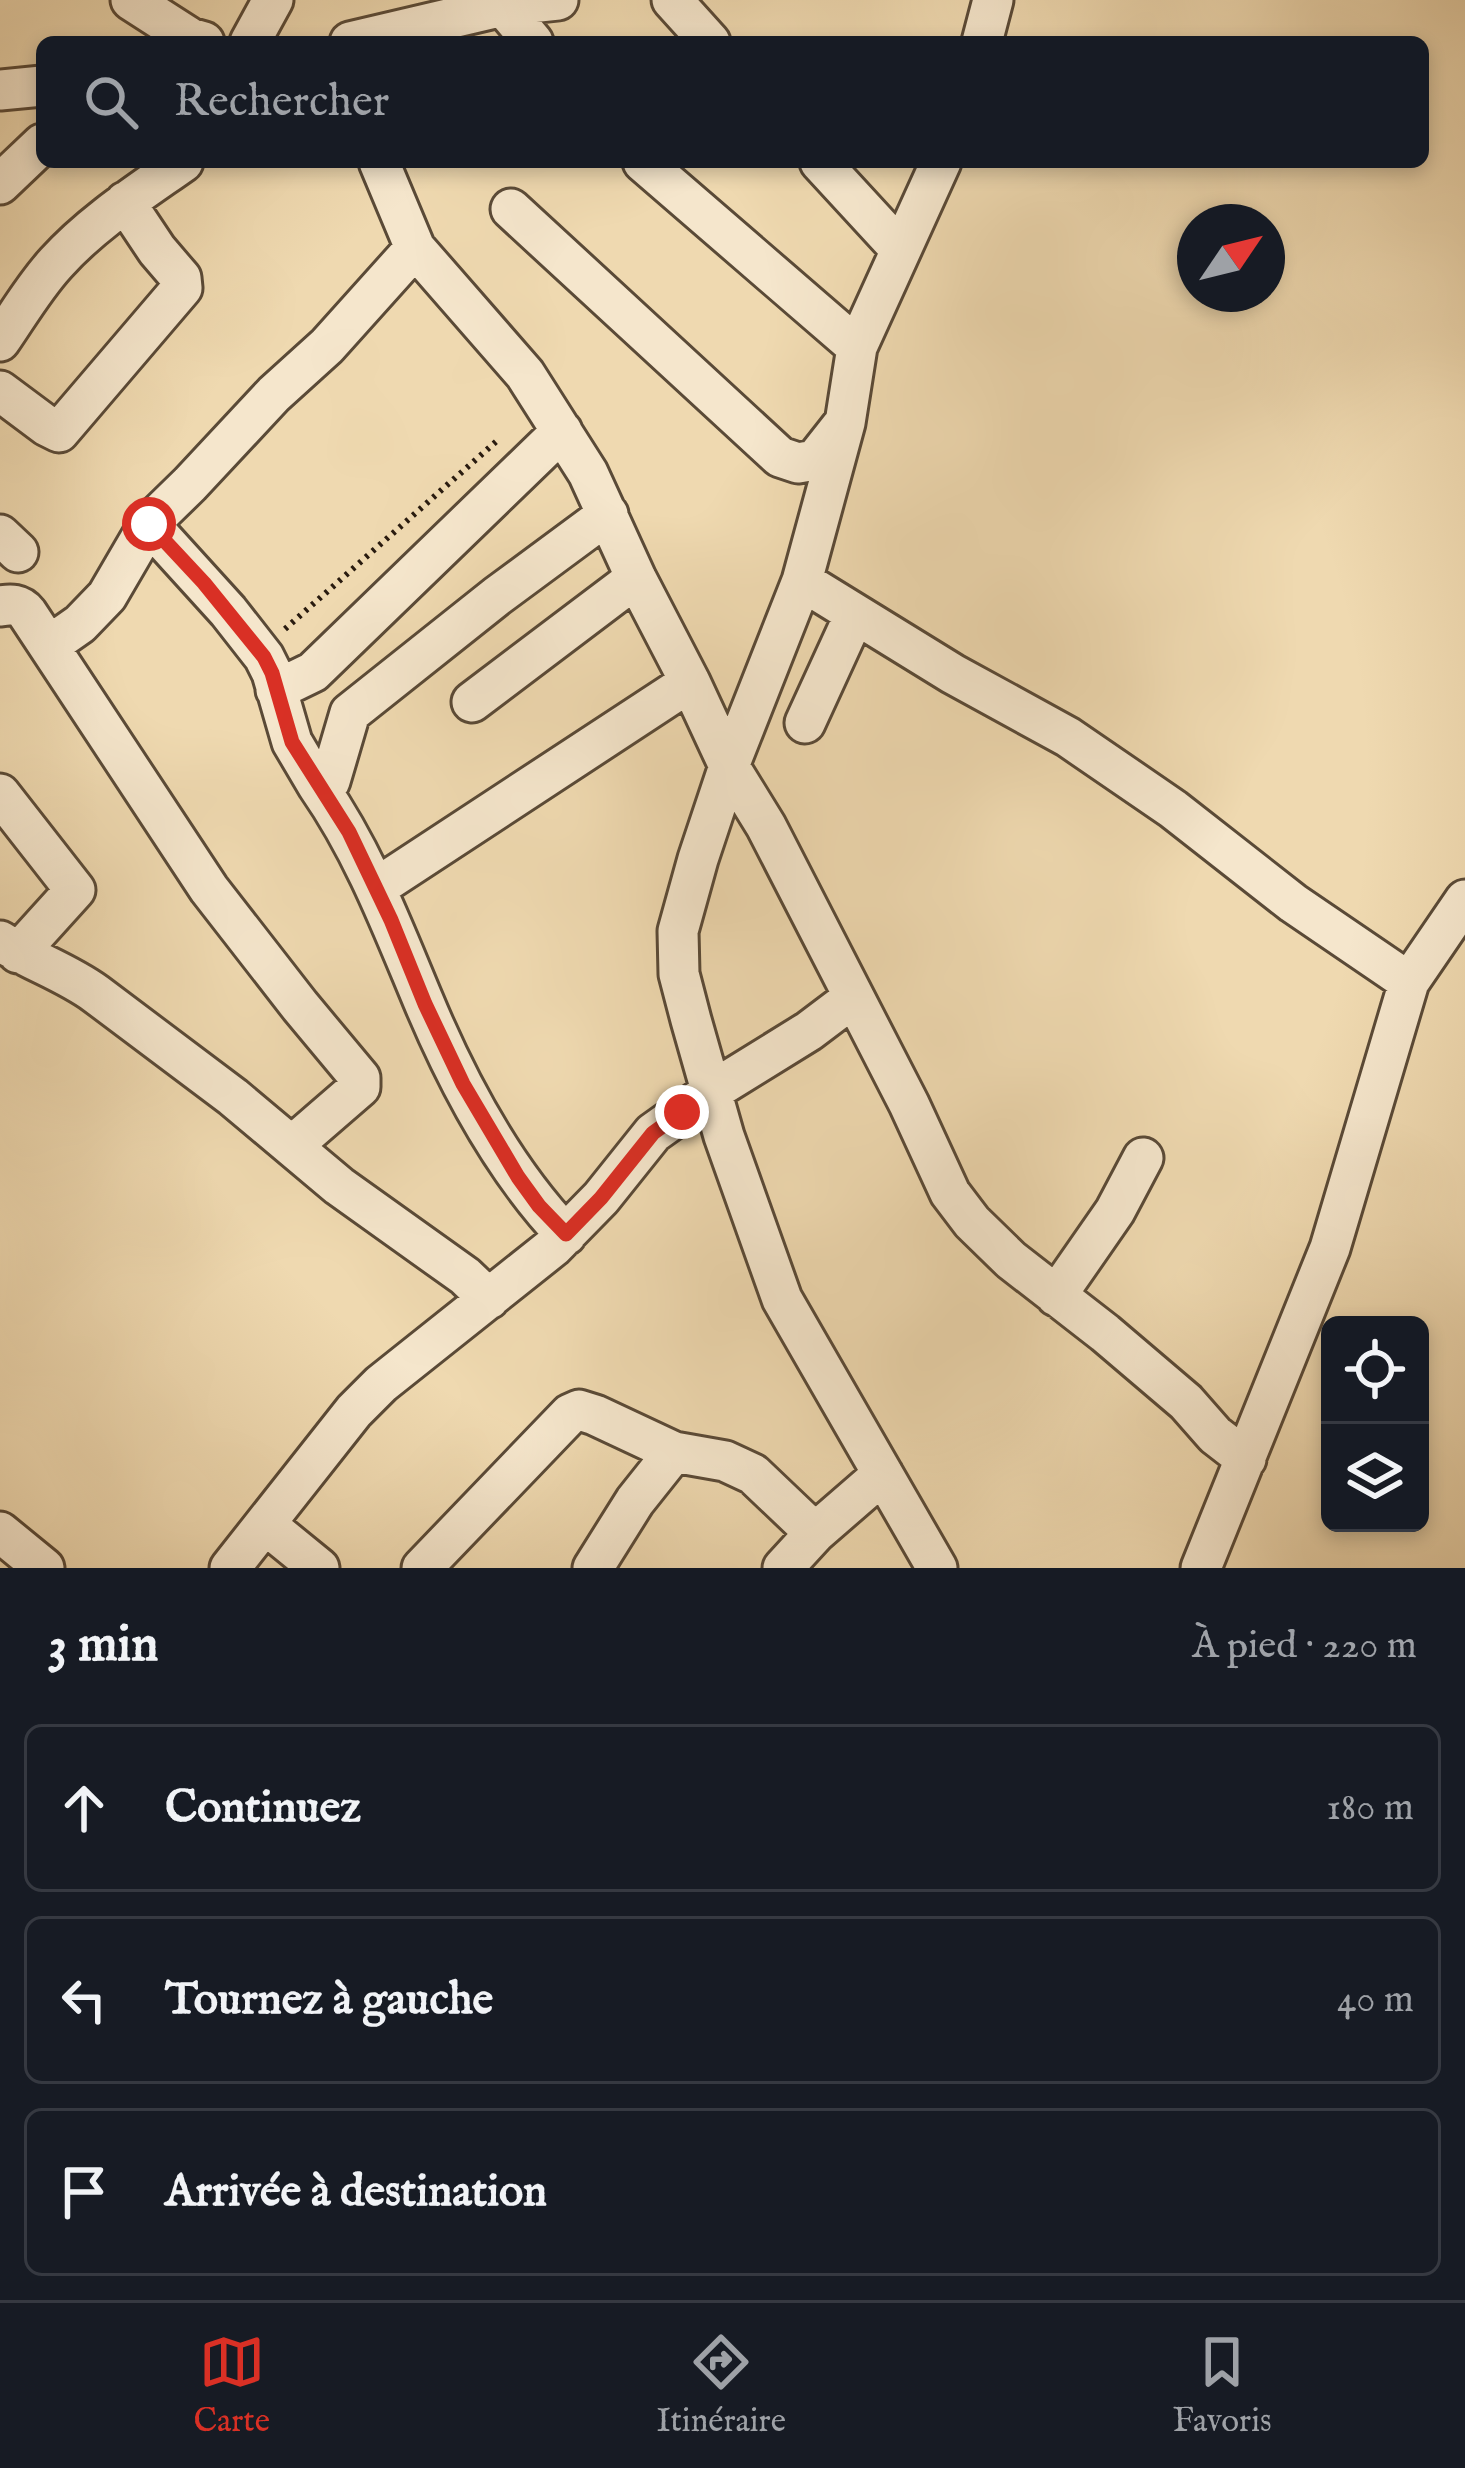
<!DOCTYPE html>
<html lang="fr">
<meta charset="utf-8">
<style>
body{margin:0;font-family:"IM FELL English",serif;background:#242831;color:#f1f3f6}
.controls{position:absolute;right:36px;bottom:36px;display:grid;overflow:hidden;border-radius:18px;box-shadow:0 6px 18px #0003}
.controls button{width:108px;height:108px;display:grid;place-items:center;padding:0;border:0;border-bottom:3px solid #363941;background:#171b24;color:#f1f3f6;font:60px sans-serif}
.compass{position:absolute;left:1177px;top:204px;width:108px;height:108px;border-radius:50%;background:#171b24;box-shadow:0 6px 18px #0003;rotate:55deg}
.stop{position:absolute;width:36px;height:36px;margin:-27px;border:9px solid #d93025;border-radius:50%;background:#fff}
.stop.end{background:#d93025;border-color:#fff;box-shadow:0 3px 12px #0008}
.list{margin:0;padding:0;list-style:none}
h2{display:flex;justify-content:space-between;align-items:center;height:156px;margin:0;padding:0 48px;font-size:51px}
h2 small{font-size:39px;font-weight:400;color:#9ea1a6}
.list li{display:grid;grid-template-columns:78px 1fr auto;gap:36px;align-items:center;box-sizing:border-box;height:168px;margin:0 24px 24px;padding:0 24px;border:3px solid #363941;border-radius:18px}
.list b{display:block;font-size:45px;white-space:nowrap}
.list em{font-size:39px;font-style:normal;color:#9ea1a6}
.icon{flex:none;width:66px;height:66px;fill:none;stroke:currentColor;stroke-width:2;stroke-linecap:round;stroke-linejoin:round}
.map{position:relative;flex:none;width:1465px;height:1568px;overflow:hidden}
.search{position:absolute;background:#171b24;box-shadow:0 6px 18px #0003;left:36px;right:36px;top:36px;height:132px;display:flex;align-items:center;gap:30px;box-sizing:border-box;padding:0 42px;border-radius:18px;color:#9ea1a6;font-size:45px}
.sheet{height:732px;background:#171b24}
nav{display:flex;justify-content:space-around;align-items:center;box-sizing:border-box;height:168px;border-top:3px solid #363941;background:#171b24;font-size:33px;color:#9ea1a6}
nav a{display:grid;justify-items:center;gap:6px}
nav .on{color:#d93025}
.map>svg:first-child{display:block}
</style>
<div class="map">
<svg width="1465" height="1568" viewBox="0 0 1465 1568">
<rect width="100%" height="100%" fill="#efd9b0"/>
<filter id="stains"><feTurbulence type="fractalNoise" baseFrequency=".00167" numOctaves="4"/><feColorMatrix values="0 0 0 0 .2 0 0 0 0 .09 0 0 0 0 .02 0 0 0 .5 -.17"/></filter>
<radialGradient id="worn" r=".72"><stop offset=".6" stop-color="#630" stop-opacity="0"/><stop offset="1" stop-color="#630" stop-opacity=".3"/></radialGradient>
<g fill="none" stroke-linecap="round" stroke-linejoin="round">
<g stroke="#5a4a37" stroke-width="45">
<path id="minor" d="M131 0 190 38 204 42
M506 0 503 6 533 42
M672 0 710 42
M250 42 273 0
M350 42 503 6 558 0
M982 42 993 0
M0 90 42 86
M379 162 415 248 525 374 588 473 636 578 690 682 729 766 766 826 909 1104 950 1193 972 1222 1011 1260 1105 1333 1186 1402 1215 1435 1246 1459
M643 162 857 347
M820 162 901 250
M0 184 42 144
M511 209 780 457 798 463 815 460 841 427
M0 341C18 315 34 287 56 263 92 223 139 193 183 162
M0 391 47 426 59 432 182 288 181 278 157 250 125 202
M149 524 228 611 264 657 272 673 292 742 318 786
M0 535 18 552
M802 581 953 674 1068 737 1173 809 1293 903 1409 982
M0 606C11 604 20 604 27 613L209 889 300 1006 360 1078V1087L293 1145
M50 645 80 624 107 596 149 524 190 484 274 394 327 346 415 248
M276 690 313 672 562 431
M472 702 636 578
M805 723 855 614
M0 794 75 890 18 953
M376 888 690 682
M0 941C31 961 66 972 96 994L233 1097 339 1186 465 1276 489 1299
M566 1235C503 1169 458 1084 423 1000 392 926 364 852 318 786L330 781 350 713 497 596 608 514
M1056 1296 1115 1211 1143 1158
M265 1524 319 1568
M0 1532 44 1568
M230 1568 354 1411 381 1384 553 1247 601 1198 653 1133 712 1091 809 1031 854 997
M422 1568 570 1414 579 1410 595 1415 674 1452 725 1461 753 1474 815 1533
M593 1568 635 1501 674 1452
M783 1568 815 1533 883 1474
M937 1568 782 1299 724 1136 691 1020 679 974 678 931 698 859 729 766 802 581 845 423 857 347 941 162
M1201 1568 1330 1248 1409 982 1465 900"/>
</g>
<path stroke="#291b0f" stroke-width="6" stroke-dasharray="3 6" stroke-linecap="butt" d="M285 629 499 439"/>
<use href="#minor" stroke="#f5e6cc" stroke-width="39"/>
</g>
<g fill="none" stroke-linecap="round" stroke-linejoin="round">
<path stroke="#d93025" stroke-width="15" d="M149 524 204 583 264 657 272 673 292 742 349 832 391 920 425 1004 463 1084 518 1177 539 1206 566 1234 601 1198 653 1133 682 1112"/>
</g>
<rect width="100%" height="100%" filter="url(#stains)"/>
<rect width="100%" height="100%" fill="url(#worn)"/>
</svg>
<div class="controls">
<button><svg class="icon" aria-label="locate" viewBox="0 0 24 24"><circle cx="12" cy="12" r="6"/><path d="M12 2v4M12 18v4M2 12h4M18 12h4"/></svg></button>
<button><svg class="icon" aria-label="layers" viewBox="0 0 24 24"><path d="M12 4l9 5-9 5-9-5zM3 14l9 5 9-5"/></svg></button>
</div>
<svg class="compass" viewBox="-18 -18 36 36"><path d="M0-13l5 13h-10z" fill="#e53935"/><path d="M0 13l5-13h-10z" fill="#9ea1a6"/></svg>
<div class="stop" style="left:149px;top:524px"></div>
<div class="stop end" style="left:682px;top:1112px"></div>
<div class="search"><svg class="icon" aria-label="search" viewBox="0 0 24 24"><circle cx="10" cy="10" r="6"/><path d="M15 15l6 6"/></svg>Rechercher</div>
</div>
<section class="sheet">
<h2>3 min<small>À pied · 220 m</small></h2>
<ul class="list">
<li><svg class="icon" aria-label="ahead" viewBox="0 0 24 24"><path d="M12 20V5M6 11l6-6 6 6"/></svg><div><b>Continuez</b></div><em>180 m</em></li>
<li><svg class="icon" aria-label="left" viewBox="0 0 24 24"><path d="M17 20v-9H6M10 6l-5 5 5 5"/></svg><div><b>Tournez à gauche</b></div><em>40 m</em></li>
<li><svg class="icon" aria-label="arrive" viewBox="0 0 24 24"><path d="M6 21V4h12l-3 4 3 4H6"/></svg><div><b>Arrivée à destination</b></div></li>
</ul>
</section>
<nav>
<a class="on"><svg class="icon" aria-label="map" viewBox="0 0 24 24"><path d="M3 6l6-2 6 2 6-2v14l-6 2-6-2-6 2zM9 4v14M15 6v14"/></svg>Carte</a>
<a><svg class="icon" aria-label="directions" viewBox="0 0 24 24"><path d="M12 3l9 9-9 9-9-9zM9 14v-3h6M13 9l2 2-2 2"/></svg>Itinéraire</a>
<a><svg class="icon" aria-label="saved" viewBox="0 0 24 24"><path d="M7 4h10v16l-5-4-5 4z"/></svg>Favoris</a>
</nav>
